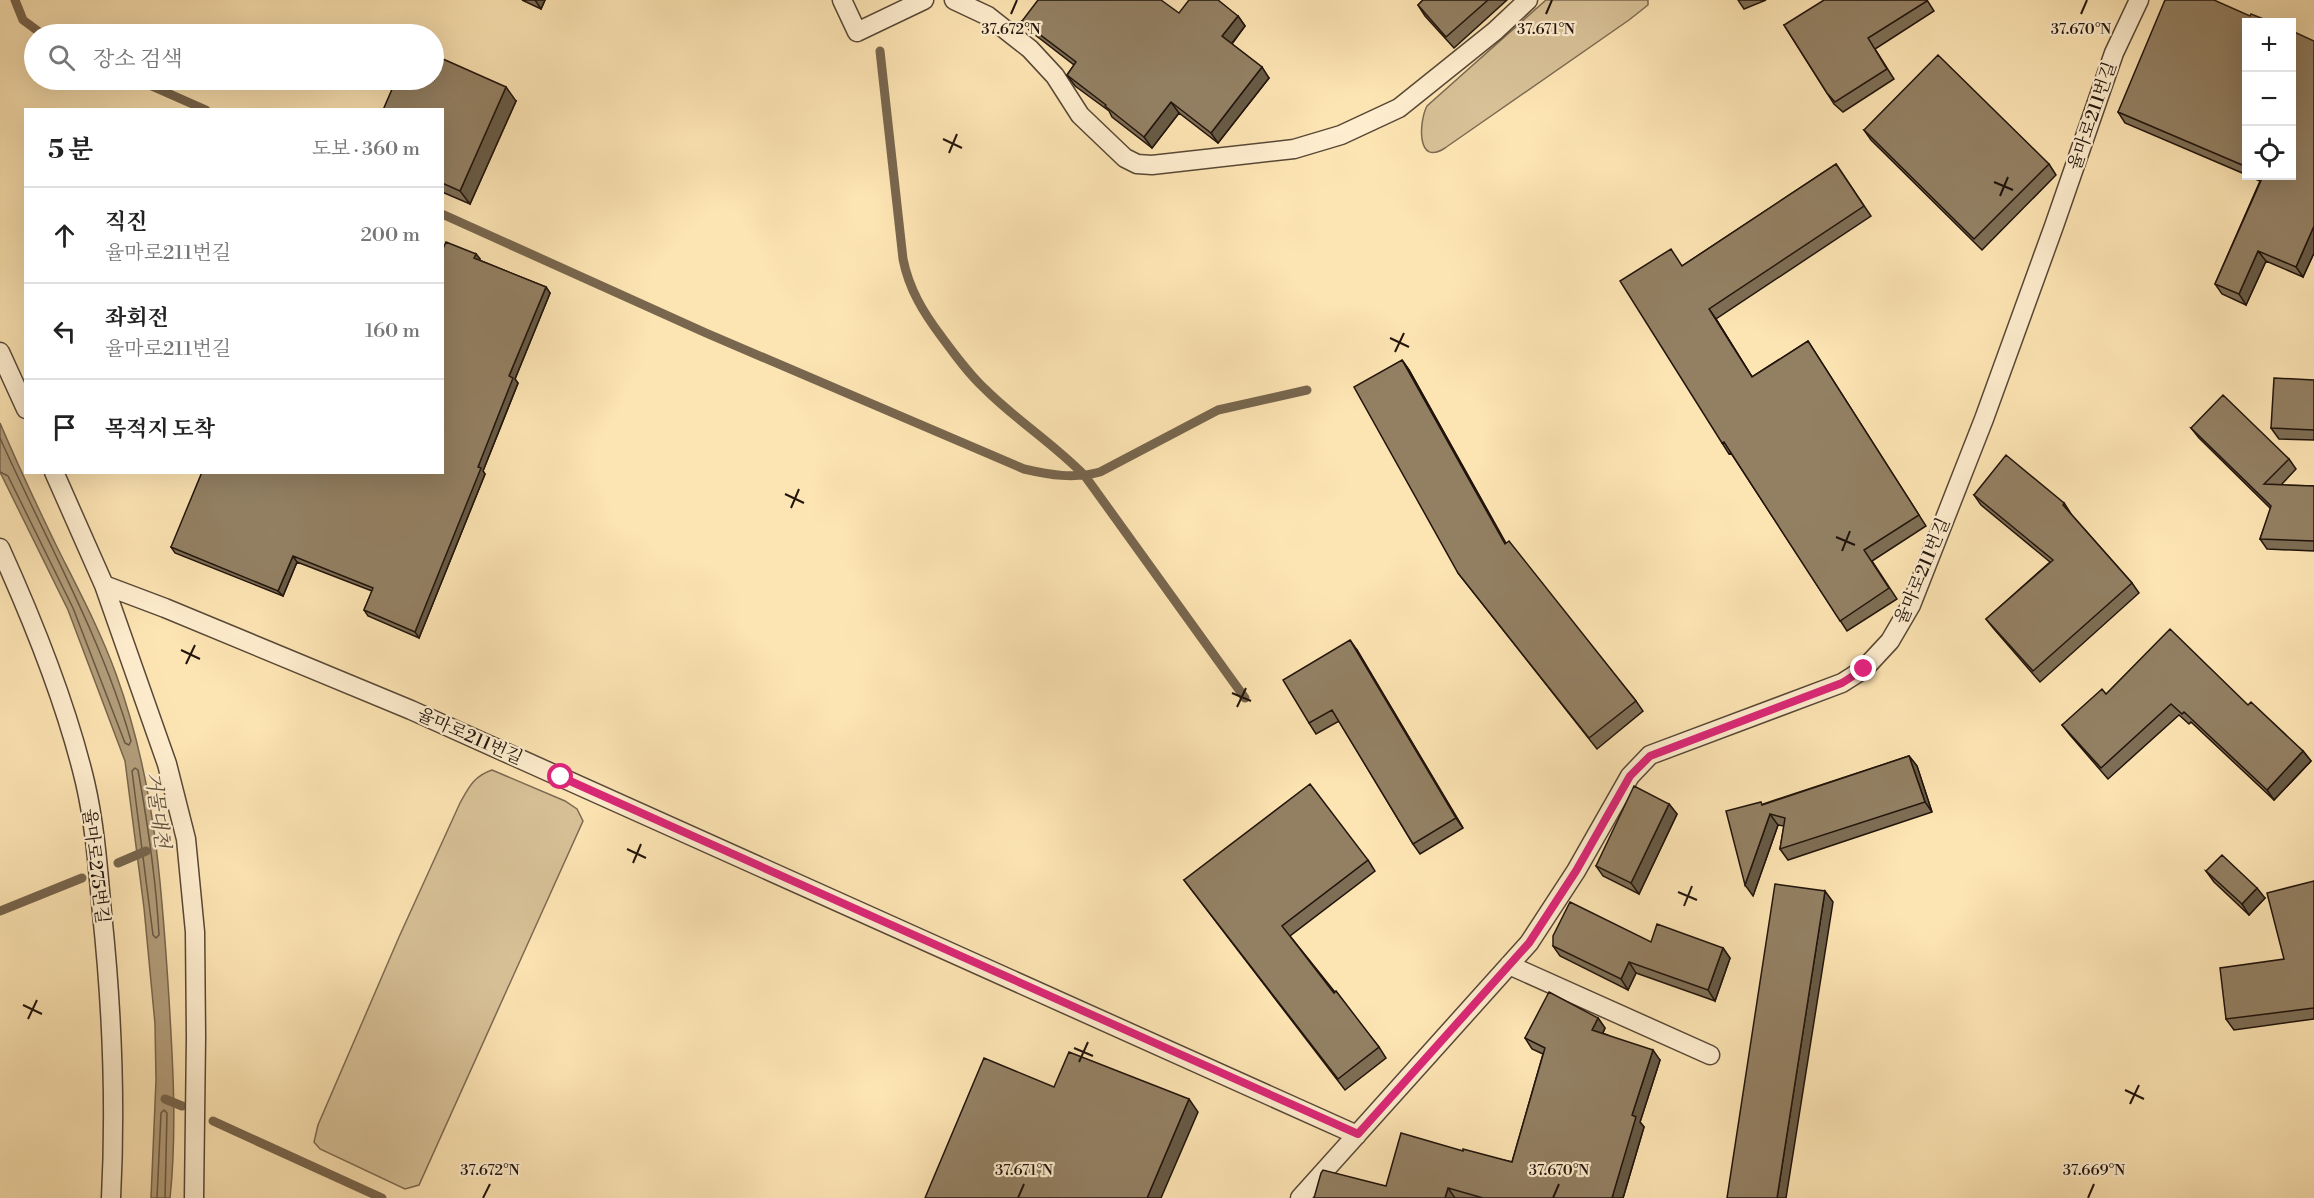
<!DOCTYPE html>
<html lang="ko">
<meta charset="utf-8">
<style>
body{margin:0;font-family:"Libre Bodoni","Noto Serif KR",serif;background:#f6f6f6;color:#222}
.controls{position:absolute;right:18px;top:18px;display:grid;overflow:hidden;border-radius:0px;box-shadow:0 6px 24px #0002}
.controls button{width:54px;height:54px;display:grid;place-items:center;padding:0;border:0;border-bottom:2px solid #e0e0e0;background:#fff;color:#222;font:30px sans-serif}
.stop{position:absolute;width:18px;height:18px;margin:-14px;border:4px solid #db2777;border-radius:50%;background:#fff}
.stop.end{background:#db2777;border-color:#fff;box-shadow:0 2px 6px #0008}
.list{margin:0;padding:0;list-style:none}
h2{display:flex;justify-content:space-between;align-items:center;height:78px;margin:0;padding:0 24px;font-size:26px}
h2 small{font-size:20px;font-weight:400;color:#767676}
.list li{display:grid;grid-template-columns:39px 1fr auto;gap:18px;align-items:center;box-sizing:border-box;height:96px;padding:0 24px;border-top:2px solid #e0e0e0}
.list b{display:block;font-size:22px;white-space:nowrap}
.list p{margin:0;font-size:20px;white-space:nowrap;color:#767676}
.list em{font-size:20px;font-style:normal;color:#767676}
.icon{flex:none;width:33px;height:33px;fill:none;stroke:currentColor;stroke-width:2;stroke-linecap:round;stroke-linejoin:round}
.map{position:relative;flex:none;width:2314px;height:1198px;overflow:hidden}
.search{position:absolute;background:#fff;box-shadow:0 6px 24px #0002;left:24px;top:24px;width:420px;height:66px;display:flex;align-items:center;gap:15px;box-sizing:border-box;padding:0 21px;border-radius:33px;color:#767676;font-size:22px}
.panel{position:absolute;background:#fff;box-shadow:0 6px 24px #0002;left:24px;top:108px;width:420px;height:366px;border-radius:0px}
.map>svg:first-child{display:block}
</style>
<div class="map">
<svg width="2314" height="1198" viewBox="0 0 2314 1198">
<rect width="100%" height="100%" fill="#fde4b3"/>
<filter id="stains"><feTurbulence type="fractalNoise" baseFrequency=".00333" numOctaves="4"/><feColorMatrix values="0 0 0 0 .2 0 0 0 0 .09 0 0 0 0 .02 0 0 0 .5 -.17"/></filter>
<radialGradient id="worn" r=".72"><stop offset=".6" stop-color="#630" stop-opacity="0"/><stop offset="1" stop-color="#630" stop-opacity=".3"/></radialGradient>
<path fill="#d8c197" stroke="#7c6a52" stroke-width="1.5" d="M1546 0H1648V5L1629 20 1445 148C1416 167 1419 121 1427 106Z
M492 770 565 801 577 809 583 821 419 1185 405 1189 320 1149 314 1142 318 1125 399 937 460 803C469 787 474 776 492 770Z"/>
<path fill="#b29d7a" stroke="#78664e" stroke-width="1.5" d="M0 423C18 465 37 506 57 547 78 589 100 630 116 674 155 781 162 887 169 999 173 1065 177 1132 170 1198H151L156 1080 155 1024 144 908 125 761 68 610 0 472Z"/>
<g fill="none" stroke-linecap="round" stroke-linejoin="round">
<path stroke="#6a5843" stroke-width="1.5" d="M0 438C45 539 101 635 131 741L129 745 125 743 73 608 8 476 0 472
M135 768 138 770C148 825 156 879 159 935L156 938 153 935 132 771Z
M157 1198 161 1113 164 1110 167 1113 165 1198"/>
<path stroke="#78664e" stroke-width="9" d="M15 0 23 20 42 34
M880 51 903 259C909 289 923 312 941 336 955 355 968 373 985 389 1016 420 1054 444 1085 476L1245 698
M138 80 206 110
M442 214 706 333 1024 469C1050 475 1074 479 1100 472L1218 410 1307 390
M118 863 146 851
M0 911 82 878
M165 1099 182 1106
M213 1121 382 1198"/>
<g stroke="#584836" stroke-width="21">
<path id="service" d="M842 0 857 32 924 0
M954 0 988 16 1030 49 1055 76 1080 115 1125 158 1137 164 1152 165 1294 149 1341 135 1399 108 1495 31 1528 0
M0 352 26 409
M54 472 104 585 167 764 186 839 195 932 196 1037 194 1198
M0 548C34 623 66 702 85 782 95 825 98 869 102 913 112 1008 116 1102 111 1198
M104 585 165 608 411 710 1357 1135
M1509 965 1710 1055
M1300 1198 1529 943 1576 871 1630 776 1650 755 1842 683 1864 669 1890 641 1911 605 1984 419 2054 226 2114 53 2139 0"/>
</g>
<use href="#service" stroke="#feedce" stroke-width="18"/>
</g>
<path fill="#7e6e55" stroke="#21140c" stroke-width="1.5" d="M522 0H545L541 9Z
M1423 0H1507L1454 48 1425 16 1418 5Z
M1738 0H1766L1744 9Z
M1927 0 1934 11 1875 49 1894 79 1843 112 1834 104 1827 93 1784 25Z
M1179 13 1238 16 1245 26 1232 44 1269 78 1218 143 1179 113 1152 148 1112 117 1109 111 1075 86 1067 75 1074 65 1030 31 1022 21Z
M2247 22V175L2125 123 2118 112Z
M2314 41V253L2303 277 2266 261 2246 305 2222 294 2215 284 2260 181 2248 176H2292Z
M516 101 470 204 442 192V110Z
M1864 130 2049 164 2056 175 1982 250 1871 140Z
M1836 164 1871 216 1716 319 1752 377 1808 341 1926 526 1872 561 1897 599 1847 631 1731 453 1729 454 1722 443 1682 266Z
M476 254 480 259 479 260 546 287 550 293 515 379 518 383 483 471 485 474 419 638 368 616 364 610 372 591 297 562 283 596 175 553 171 547 442 472Z
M1402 360 1409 370 1506 543 1636 701 1643 711 1597 749 1458 573Z
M2314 380V440L2279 439 2271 428Z
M2191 428 2289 459 2296 469 2281 485 2314 486V551L2267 549 2260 539 2271 509 2199 438Z
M1974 495 2064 503 2071 514 2132 583 2139 593 2040 682 1994 629 1986 619 2050 562 1981 505Z
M1357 650 1463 828 1420 854 1413 844 1339 721 1316 734 1309 723Z
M2106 694 2248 705 2303 751 2311 761 2274 800 2191 722 2189 724 2179 715 2108 779 2070 735 2062 725Z
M1909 756 1917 766 1932 812 1788 860 1780 849 1784 826 1778 825 1753 896 1763 804Z
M1669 804 1677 814 1639 894 1603 876 1596 866Z
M1368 860 1375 871 1290 936 1379 1047 1386 1058 1345 1090 1184 880Z
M2206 871 2265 898 2249 915 2214 882Z
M2314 881V1019L2234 1030 2226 1019 2284 959Z
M1651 942 1723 948 1730 958 1715 1001 1636 973 1628 990 1560 956 1553 946Z
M1598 1018 1605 1028 1603 1033 1660 1060 1640 1122 1644 1127 1623 1198H1314L1386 1186 1463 1151 1512 1162 1543 1054 1532 1049 1525 1038Z"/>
<path fill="#675a45" stroke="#21140c" stroke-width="1.5" d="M535 0H545L541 9Z
M1238 16 1245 26 1229 47 1222 36Z
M1262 67 1269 78 1218 143 1211 133Z
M506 87 516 101 470 204 460 191Z
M1171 102 1179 113 1152 148 1144 137Z
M2314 226V253L2303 277 2296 267Z
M2258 251 2266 261 2246 305 2239 294Z
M476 254 480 259 478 264 474 258Z
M546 287 550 293 515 379 518 383 483 471 485 474 419 638 415 632 478 467 509 376Z
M1709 309 1716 319 1759 388 1752 377Z
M1402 360 1409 370 1512 555 1505 544Z
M2064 503 2071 514 2070 516 2063 505Z
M293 556 297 562 283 596 278 591Z
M1350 640 1357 650 1463 828 1456 818Z
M2303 751 2311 761 2274 800 2267 790Z
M1909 756 1917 766 1932 812 1925 802Z
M1669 804 1677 814 1639 894 1631 883Z
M1770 814 1778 825 1753 896 1745 885Z
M2257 888 2265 898 2249 915 2242 904Z
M1825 891 1833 902 1786 1198H1777Z
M1723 948 1730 958 1715 1001 1708 990Z
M1629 962 1636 973 1628 990 1621 979Z
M1598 1018 1605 1028 1599 1040 1592 1030Z
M1653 1050 1660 1060 1640 1122 1644 1127 1623 1198H1612L1632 1115Z
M1189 1099 1198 1112 1161 1198H1147Z
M1448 1188 1455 1198H1445Z"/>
<path fill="#938063" stroke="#21140c" stroke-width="1.5" d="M1038 0H1161L1179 13 1189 0H1218L1238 16 1222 36 1262 67 1211 133 1171 102 1144 137 1105 106 1106 105 1067 75 1076 62 1022 21Z
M1423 0H1488L1446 37 1418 5Z
M1824 0H1926L1927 1 1868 38 1887 69 1835 102 1827 93 1784 25Z
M2165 0H2214L2250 16 2251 14 2271 22H2247V167L2118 112Z
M2292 31 2314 41V226L2296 267 2258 251 2239 294 2215 284 2263 176H2292Z
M434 55 506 87 460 191 442 183V110H383L396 80H434Z
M1938 55 2049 164 1974 239 1864 130Z
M1836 164 1864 206 1709 309 1752 377 1808 341 1919 515 1864 550 1889 588 1840 621 1724 442 1722 443 1620 281 1671 249 1682 266Z
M446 242 476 254 474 258 546 287 509 376 513 378 478 467 481 468 415 632 364 610 373 588 293 556 278 591 171 547 202 472H442V251Z
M1402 360 1505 544 1509 541 1636 701 1589 738 1458 573 1354 387Z
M2274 378 2314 380V430L2271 428Z
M2223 395 2289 459 2264 484 2314 486V541L2260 539 2271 506 2191 428Z
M2006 455 2064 503 2063 505 2132 583 2033 671 1986 619 2053 560 1974 495Z
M2170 629 2248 705 2251 702 2303 751 2267 790 2184 712 2182 714 2171 704 2101 768 2062 725 2102 689 2106 694Z
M1350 640 1456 818 1413 844 1332 710 1309 723 1283 680Z
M1909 756 1925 802 1780 849 1785 818 1770 814 1745 885 1726 811 1761 802 1762 805Z
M1310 784 1368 860 1282 926 1334 993 1336 991 1379 1047 1338 1079 1184 880Z
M1634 786 1669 804 1631 883 1596 866Z
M2222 855 2257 888 2242 904 2206 871Z
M2314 881V1008L2226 1019 2220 968 2284 959 2267 893Z
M1775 884 1825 891 1777 1198H1727Z
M1570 902 1651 942 1657 924 1723 948 1708 990 1629 962 1621 979 1553 946V936Z
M1549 992 1598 1018 1592 1030 1653 1050 1632 1115 1636 1117 1612 1198H1483L1448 1188 1445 1198H1314L1321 1173 1323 1170 1386 1186 1401 1133 1463 1151V1149L1512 1162 1545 1048 1525 1038Z
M1069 1052 1189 1099 1147 1198H925L984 1058 1054 1087Z"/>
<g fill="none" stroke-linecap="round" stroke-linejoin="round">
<path stroke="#db2777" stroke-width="8" d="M561 777 1358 1134 1529 943 1576 871 1630 776 1650 756 1842 683 1864 669"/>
</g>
<path fill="none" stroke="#21140c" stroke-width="2" d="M1011 14 1017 0M1546 14 1552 0M2081 14 2087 0M943 139 962 148M949 153 957 134M1994 182 2013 190M2000 196 2008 177M1390 338 1409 347M1395 352 1404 333M785 494 804 503M791 508 799 489M1836 537 1855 545M1842 551 1850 531M181 650 200 659M186 664 195 645M1232 693 1251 701M1237 707 1246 688M627 849 646 858M633 863 641 844M1678 892 1697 900M1684 906 1692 886M23 1005 42 1014M28 1019 37 1000M1074 1048 1093 1056M1079 1062 1088 1042M2125 1090 2144 1099M2130 1104 2139 1085M483 1198 490 1184M1018 1198 1024 1184M1553 1198 1559 1184M2088 1198 2094 1184"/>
<g text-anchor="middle" stroke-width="4.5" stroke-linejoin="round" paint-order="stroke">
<g font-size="18" fill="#21140c" stroke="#feedce">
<text transform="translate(2092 116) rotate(-71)" y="6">율마로211번길</text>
<text transform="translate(1922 571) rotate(-67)" y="6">율마로211번길</text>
<text transform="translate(470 736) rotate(24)" y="6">율마로211번길</text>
<text transform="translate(96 866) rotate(83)" y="6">율마로275번길</text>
</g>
<g font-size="20" font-style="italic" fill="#62523d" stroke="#feedce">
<text transform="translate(158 810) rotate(82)" y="7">거물대천</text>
</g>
</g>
<g font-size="15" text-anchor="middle" fill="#21140c" stroke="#feedce" stroke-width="4.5" stroke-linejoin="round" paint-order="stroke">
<text x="1011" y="34">37.672°N</text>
<text x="1546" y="34">37.671°N</text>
<text x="2081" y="34">37.670°N</text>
<text x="490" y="1175">37.672°N</text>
<text x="1024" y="1175">37.671°N</text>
<text x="1559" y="1175">37.670°N</text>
<text x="2094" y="1175">37.669°N</text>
</g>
<rect width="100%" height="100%" filter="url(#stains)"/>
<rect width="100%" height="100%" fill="url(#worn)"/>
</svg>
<div class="controls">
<button>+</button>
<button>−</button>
<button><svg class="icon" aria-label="locate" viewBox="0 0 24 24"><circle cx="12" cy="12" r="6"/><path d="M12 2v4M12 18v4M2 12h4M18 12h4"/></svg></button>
</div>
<div class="stop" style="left:561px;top:777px"></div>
<div class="stop end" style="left:1864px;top:669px"></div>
<div class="search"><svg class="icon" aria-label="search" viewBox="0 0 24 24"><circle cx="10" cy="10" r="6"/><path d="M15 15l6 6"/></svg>장소 검색</div>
<section class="panel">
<h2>5 분<small>도보 · 360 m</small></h2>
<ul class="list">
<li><svg class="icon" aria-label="ahead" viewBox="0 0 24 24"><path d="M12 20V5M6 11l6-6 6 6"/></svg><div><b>직진</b><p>율마로211번길</p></div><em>200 m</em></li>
<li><svg class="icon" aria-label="left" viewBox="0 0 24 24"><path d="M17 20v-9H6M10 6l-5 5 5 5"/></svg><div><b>좌회전</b><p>율마로211번길</p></div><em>160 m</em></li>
<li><svg class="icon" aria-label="arrive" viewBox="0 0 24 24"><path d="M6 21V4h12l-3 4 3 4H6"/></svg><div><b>목적지 도착</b></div></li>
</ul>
</section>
</div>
